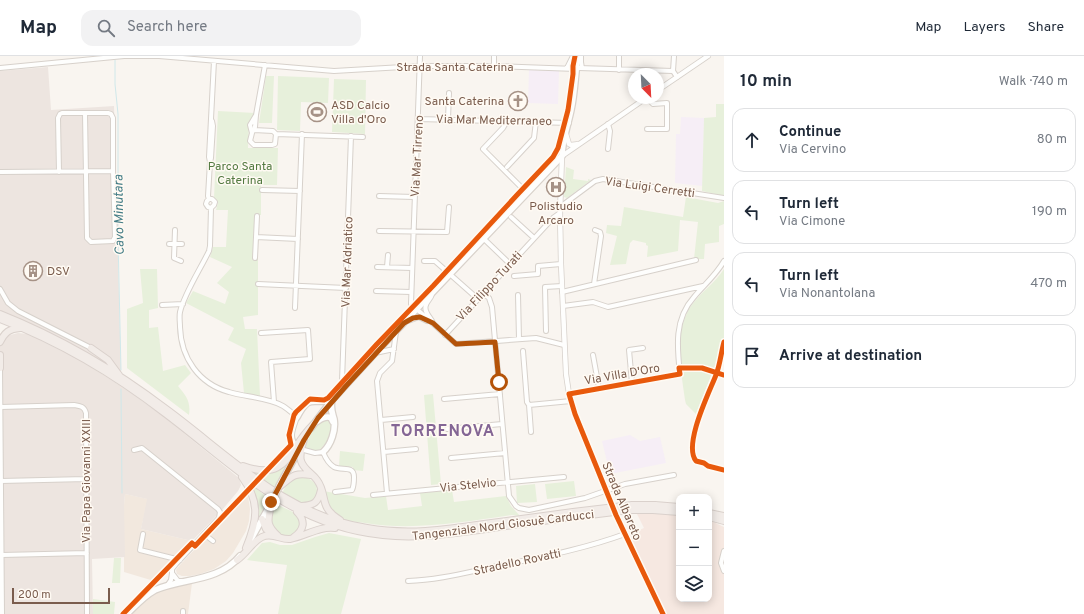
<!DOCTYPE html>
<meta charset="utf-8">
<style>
body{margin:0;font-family:Overpass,sans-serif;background:#f2f2f3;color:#1f2937}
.controls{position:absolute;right:12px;bottom:12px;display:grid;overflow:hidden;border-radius:8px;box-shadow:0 2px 10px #0003}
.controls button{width:36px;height:36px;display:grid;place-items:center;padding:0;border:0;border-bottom:1px solid #e0e1e3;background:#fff;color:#1f2937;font:20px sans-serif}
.compass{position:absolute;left:628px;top:12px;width:36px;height:36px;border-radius:50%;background:#fff;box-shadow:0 2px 10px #0003;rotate:156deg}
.scale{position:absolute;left:12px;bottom:10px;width:98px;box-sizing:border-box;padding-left:4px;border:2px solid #7a5c4d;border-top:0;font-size:11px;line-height:14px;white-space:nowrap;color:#7a5c4d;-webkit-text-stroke:3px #fffaf3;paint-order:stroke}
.stop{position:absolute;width:12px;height:12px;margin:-9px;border:3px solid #b45309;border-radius:50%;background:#fff}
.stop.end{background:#b45309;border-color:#fff;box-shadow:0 1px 4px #0008}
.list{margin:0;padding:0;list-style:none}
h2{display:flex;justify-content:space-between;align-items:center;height:52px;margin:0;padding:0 16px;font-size:17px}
h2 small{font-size:13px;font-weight:400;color:#747a83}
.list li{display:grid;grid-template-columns:26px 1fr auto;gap:12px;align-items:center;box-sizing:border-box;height:64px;margin:0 8px 8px;padding:0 8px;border:1px solid #e0e1e3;border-radius:12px}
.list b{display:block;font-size:15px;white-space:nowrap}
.list p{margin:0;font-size:13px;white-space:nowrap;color:#747a83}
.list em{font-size:13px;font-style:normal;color:#747a83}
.icon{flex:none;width:22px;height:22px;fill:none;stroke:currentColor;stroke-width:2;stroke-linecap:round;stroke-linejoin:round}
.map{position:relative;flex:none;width:724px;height:558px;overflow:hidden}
header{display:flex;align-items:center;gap:24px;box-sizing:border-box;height:56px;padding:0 20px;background:#fff;border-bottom:1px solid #e0e1e3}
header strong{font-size:19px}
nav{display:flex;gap:22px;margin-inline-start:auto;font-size:14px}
.search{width:280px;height:36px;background:#f2f2f3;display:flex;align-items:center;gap:10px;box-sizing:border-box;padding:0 14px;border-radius:12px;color:#747a83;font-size:15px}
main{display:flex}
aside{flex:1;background:#fff}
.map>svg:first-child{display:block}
</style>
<header>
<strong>Map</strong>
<div class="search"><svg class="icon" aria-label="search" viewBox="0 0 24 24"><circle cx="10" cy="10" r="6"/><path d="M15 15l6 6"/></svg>Search here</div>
<nav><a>Map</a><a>Layers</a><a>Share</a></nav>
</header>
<main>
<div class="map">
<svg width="724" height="558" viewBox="0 0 724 558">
<rect width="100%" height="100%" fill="#f9f5f0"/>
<path fill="#f2e8de" d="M125 438 148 443 141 473 192 485 154 525 124 516V449Z
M248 440 250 453 249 465 246 475 233 497 226 505 214 513 200 518 190 520H182L177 518 176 514 180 509 215 472Z
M192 527 188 558H131L151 539 172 530Z"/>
<path fill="#f6e8e1" d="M636 456 679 459V543H709V464L724 471V558H664L627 479 644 472Z"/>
<path fill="#ede5e0" d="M48 11 51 54 114 50 121 315 119 317 0 255V15Z
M18 277 28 278 43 284 80 304 130 336 164 361 234 418 239 422 241 429 238 435 222 454 192 485 141 473 147 443 125 438 124 449 125 501 92 503 93 558H0V279L3 281Z"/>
<path fill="#f6eef6" d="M529 14 559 15 558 48 528 47Z
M681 61 704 62 703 130 675 127 676 78H680Z
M630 379 640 385 660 381 666 407 610 418 602 385Z"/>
<path fill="#e7f0db" d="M266 20H274L272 67H259Z
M278 20 329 22 328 47 301 46 300 75 277 74Z
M334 23 366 24 365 78 332 76Z
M716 48H724V140L702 135 704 62 716 61Z
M218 55 255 57 249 68 248 92H278L277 129H261V159H255L253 202 258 203V259L243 261 245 273H257L260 340 244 337 241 307 246 293 228 284 234 272 186 247 193 235 225 248 229 236 217 227 232 211 210 201 213 191H226L228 154H216L218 146 214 142Z
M566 111 574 114 573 123 588 125V123L591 124 567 142 564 141Z
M686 141 718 147 724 145V168L719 170V186L705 188 704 203H694L698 166 680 164 678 195 647 201 648 190 646 189V187L633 184 630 187 626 208 610 209 617 180 606 177 607 169 621 170 624 151 683 161Z
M140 213H157L158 252 149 254V272L158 271 163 315 185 309 191 317 178 330C186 340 191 345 189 359L127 312V253L143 247Z
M724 213V283L717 312H714L696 358 686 348 685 344C681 314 673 277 691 250 701 236 715 227 724 213Z
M433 338 441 428 431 429 424 339Z
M327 362C337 371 327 388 318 395L311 394 304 391 316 368Z
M340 395 365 398 363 415 353 414V411L339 410Z
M289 403 274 433 248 415C267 420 274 413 289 403Z
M303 420C308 422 313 424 316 429 319 437 315 449 305 448 298 447 289 441 282 437L289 424Z
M247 425 268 442 255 470 256 463Z
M574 425 576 440 547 443 545 428Z
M535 428 537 446 517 447 516 430Z
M452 434 454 446 506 440 511 450 520 460 512 459C463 466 414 475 365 467 356 466 346 465 338 461 329 456 326 445 323 435L365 442 386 440 388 454 422 450 420 437Z
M276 448C282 451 290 454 296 458 312 471 283 491 273 474 271 470 270 463 269 459Z
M329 477 361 483 341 558H278L287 509 247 504 262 487 270 486 280 489H292L315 481Z
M114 502H121L120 527H112Z
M93 543 115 546 114 558H93Z"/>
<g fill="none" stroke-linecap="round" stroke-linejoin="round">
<path stroke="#d0e8ea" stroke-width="1" d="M115 4V28L118 58V182L121 314
M121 333 122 437"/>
<g stroke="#d7d1cb" stroke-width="6">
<path id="minor" d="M420 0 411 248 456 288 536 282 564 289
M581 0V6L582 12
M494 10V0
M0 12 124 0H159L334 15 420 10H494L576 13
M567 12 573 0
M579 12 673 15 677 21
M619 14V0
M673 15 674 0
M419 63 569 67
M448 63 449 37
M507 65 503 72 483 93 526 136
M608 68 610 75 608 93
M647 73H667V47L653 48 647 42
M254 74 273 75 276 78 275 88 272 89H254L250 85 252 77 250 69 256 59
M253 75 255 71 256 59 265 9
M276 78 363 81
M210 106 211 102 213 70 212 65
M507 111 534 82 536 65
M0 116 113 115
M59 116 58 62 60 58 62 57H108L111 58 113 62V115L115 181 113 185 91 186 87 182 85 57
M262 134 300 135
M379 140 414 141
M209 143 208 140 210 106 209 101 214 5
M209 143H212L215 146 214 149 211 152
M209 143 207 145 206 148 208 151 211 152
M560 151 595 125 603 123 724 142
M211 152 210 190 209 195C201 212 184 238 180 256 179 261 180 266 180 271 181 302 199 328 229 336 245 341 270 342 283 350 288 353 292 357 297 361 294 371 288 381 296 389
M511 161 534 182
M175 174 174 202 181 205
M379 175 447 176 449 151
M256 181 298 183
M483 182 510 208
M169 188H182
M255 202 257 160
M424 205H435L478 243
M377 211 412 212
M387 211 388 199
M514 220 538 218V210L561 208
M258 228 346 232
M594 228 601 180 600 176 595 174
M0 233 8 247 18 255 91 292
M376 235 411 236
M562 236 696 204
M483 237 489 242 492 251 509 440 516 450 519 452 529 454 585 442 625 428 674 419
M432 238C431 243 427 245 426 249 423 256 431 261 433 267
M518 239 519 283
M162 249 183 248
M563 250 593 246 608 251 703 230
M295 252 302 78
M408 265 419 261 427 265
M546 275 545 231 562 230
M261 277 308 274 310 303 271 306 274 346
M445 279 553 162 560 157
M523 295 527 346 529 349 571 345
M375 297 394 293
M593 299 599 332
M0 312 2 558
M632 327 629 294 643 292
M346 330 342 325 351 80
M569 338 680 318C677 291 674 263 694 241 704 229 716 219 724 205
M444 343 500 338
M529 349 531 376
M1 351 74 349C80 350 84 350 86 357L87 558
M381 364 413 361
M447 373 502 368
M134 394 142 392 218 453 220 456 219 462 176 508 172 513V517
M304 394 315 397 323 396C325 401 329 408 334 411 342 415 354 409 354 421 354 426 354 430 352 434L335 436
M384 396 416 393
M451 402 505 397
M694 403C686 381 709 339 717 317L724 319
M708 410 724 414
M1 425 86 423
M387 437 377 325 380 317 392 305 396 276
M373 439 564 421
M143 478 140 494 180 504
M204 478 213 485
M724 495 721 507 724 515
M2 499 87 497
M408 525C439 524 468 516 498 510 541 501 584 493 625 478
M167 530 171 524 172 517 178 525H182
M183 558V555"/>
</g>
<g stroke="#d7d1cb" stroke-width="6">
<path id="tertiary" d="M658 34 708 0
M646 42 562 100 560 157 561 208 566 318 569 338 575 358 616 459 663 558
M566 78 569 88 571 89 579 88"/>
</g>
<g stroke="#d9d2cb" stroke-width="8">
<path id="secondary" d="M297 361C310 337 311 349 332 344
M316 366C321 363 326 359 331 362L333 366
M311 372 332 344 375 297 562 100C562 84 568 69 571 54 575 36 575 18 578 0
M323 396C331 389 336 374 334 363 332 356 330 352 332 344
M279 430 301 390
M250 485 270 449
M127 558C136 549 144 540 155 534 182 522 219 526 240 500"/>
</g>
<g stroke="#dad1cc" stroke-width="8">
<path id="trunk" d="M0 258C60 282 115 314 166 353 230 400 284 459 367 472 406 479 445 474 484 468 514 464 544 460 573 456
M0 263C58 285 117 320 166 358 236 411 291 470 383 479 416 483 447 478 479 474 511 469 542 465 574 461
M0 286C5 276 9 273 20 272
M91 292 108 304 119 319
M0 299V312
M304 383C302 391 299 398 301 405 304 414 312 417 317 424 328 439 318 451 340 464
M243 410C289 426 287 394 313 369
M242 421C261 447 257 465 246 492
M279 431C292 421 293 416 311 419
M271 447C269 463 264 467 278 480
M655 449 679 451
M302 450C314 449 318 447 321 434
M653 454 679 456
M709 457 724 460
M709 461 724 465
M262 463 266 473 270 477
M294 481C304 474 306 465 297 456
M237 504C247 497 252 486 262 481 272 476 281 484 290 483 306 480 319 470 335 472"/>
</g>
<use href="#minor" stroke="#fefefd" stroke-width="4"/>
<use href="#tertiary" stroke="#fefefd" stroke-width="4.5"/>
<use href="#secondary" stroke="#fefefd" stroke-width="5.5"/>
<use href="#trunk" stroke="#f2ece8" stroke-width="6"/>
<g stroke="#d9d2cb" stroke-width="8" stroke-linecap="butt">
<path id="secondary-bridge" d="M271 447 279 431"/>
</g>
<g stroke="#dad1cc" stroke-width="8" stroke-linecap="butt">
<path id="trunk-bridge" d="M573 456 632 449H655
M574 461 630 454H653"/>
</g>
<use href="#secondary-bridge" stroke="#fefefd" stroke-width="5.5"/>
<use href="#trunk-bridge" stroke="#f2ece8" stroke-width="6"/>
<g stroke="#fffaf3" stroke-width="8">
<path id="cycleway" d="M724 286C721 297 720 309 716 319 709 337 683 389 696 405L704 407 708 410 724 414
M123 558 192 487 195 490 290 390 291 389 289 379 294 359 296 356 310 343 324 344 328 342 377 288 433 230 517 139 553 101 558 92 568 54 573 18V10L575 0
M663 558 616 459 575 358 569 338 680 318 679 312H702L724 319"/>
</g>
<use href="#cycleway" stroke="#e8590c" stroke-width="5"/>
</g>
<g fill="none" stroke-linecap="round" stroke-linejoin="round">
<path stroke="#b45309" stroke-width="5" d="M271 446 304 384 318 362 346 330 404 267 413 262 420 261 433 267 456 288 495 286 499 326"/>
</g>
<defs>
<g id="church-ring" transform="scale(1)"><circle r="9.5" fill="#fffaf3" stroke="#a69286" stroke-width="1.5"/><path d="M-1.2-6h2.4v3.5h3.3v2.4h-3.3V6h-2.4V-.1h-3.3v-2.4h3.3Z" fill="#a69286"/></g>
<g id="stadium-ring" transform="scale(1)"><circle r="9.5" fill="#fffaf3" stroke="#a69286" stroke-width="1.5"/><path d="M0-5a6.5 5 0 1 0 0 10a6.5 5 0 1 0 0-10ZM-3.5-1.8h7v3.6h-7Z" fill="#a69286"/></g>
<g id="hospital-ring" transform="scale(1)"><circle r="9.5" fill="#fffaf3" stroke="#a69286" stroke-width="1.5"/><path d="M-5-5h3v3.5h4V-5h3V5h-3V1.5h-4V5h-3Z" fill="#a69286"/></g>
<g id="building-ring" transform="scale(1)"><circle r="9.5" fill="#fffaf3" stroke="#a69286" stroke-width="1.5"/><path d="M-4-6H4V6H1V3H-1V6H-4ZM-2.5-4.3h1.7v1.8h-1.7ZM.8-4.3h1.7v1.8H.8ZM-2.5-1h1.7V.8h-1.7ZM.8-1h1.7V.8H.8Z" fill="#a69286"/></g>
</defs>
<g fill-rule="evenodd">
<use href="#church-ring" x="518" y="45"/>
<use href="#stadium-ring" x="317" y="56"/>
<use href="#hospital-ring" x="556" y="131"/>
<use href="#building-ring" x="33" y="215"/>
</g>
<g text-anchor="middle" stroke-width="3" stroke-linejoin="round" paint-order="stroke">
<g font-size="12" fill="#7a5c4d" stroke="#fffaf3">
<text x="455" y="15">Strada Santa Caterina</text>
<text transform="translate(494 64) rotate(1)" y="4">Via Mar Mediterraneo</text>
<text transform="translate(417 100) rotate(-87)" y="4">Via Mar Tirreno</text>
<text transform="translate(650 131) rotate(8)" y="4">Via Luigi Cerretti</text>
<text transform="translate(347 206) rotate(-88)" y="4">Via Mar Adriatico</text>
<text transform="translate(489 230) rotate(-47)" y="4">Via Filippo Turati</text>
<text transform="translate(622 318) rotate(-10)" y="4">Via Villa D'Oro</text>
<text transform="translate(86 425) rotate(-90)" y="4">Via Papa Giovanni XXIII</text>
<text transform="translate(468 429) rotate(-6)" y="4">Via Stelvio</text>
<text transform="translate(622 445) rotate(67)" y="4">Strada Albareto</text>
<text transform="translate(503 469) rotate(-7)" y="4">Tangenziale Nord Giosuè Carducci</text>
<text transform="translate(517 506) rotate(-12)" y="4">Stradello Rovatti</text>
</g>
<g font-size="12" fill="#7a5c4d" stroke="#fffaf3" text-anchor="start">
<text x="504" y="49" text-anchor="end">Santa Caterina</text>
<text x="331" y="53">ASD Calcio<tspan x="331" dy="14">Villa d'Oro</tspan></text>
<text x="556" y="154" text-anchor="middle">Polistudio<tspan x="556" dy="14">Arcaro</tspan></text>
<text x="47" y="219">DSV</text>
</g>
<g font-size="12" fill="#537a41" stroke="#fffaf3">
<text x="240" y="114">Parco Santa<tspan x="240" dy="14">Caterina</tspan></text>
</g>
<g font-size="13" font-style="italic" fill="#437c86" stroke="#fffaf3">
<text transform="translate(118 159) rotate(-91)" y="5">Cavo Minutara</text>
</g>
<g font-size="16" font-weight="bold" letter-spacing="1" fill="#846695" stroke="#fffaf3">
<text x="443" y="380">TORRENOVA</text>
</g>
</g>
</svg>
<div class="controls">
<button>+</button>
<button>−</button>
<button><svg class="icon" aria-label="layers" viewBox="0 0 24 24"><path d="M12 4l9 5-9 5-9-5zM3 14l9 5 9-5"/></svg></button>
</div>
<svg class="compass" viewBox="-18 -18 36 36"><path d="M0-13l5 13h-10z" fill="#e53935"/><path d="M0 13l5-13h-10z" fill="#747a83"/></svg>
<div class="scale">200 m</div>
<div class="stop" style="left:499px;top:326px"></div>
<div class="stop end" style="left:271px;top:446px"></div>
</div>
<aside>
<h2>10 min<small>Walk · 740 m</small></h2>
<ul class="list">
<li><svg class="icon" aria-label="ahead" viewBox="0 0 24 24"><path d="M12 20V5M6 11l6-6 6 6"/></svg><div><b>Continue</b><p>Via Cervino</p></div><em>80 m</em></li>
<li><svg class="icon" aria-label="left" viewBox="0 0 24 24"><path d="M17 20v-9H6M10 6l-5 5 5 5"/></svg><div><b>Turn left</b><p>Via Cimone</p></div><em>190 m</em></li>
<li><svg class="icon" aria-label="left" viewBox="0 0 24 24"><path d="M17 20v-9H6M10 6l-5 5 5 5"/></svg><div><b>Turn left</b><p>Via Nonantolana</p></div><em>470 m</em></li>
<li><svg class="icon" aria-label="arrive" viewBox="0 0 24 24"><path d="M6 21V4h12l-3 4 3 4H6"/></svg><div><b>Arrive at destination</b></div></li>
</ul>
</aside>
</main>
